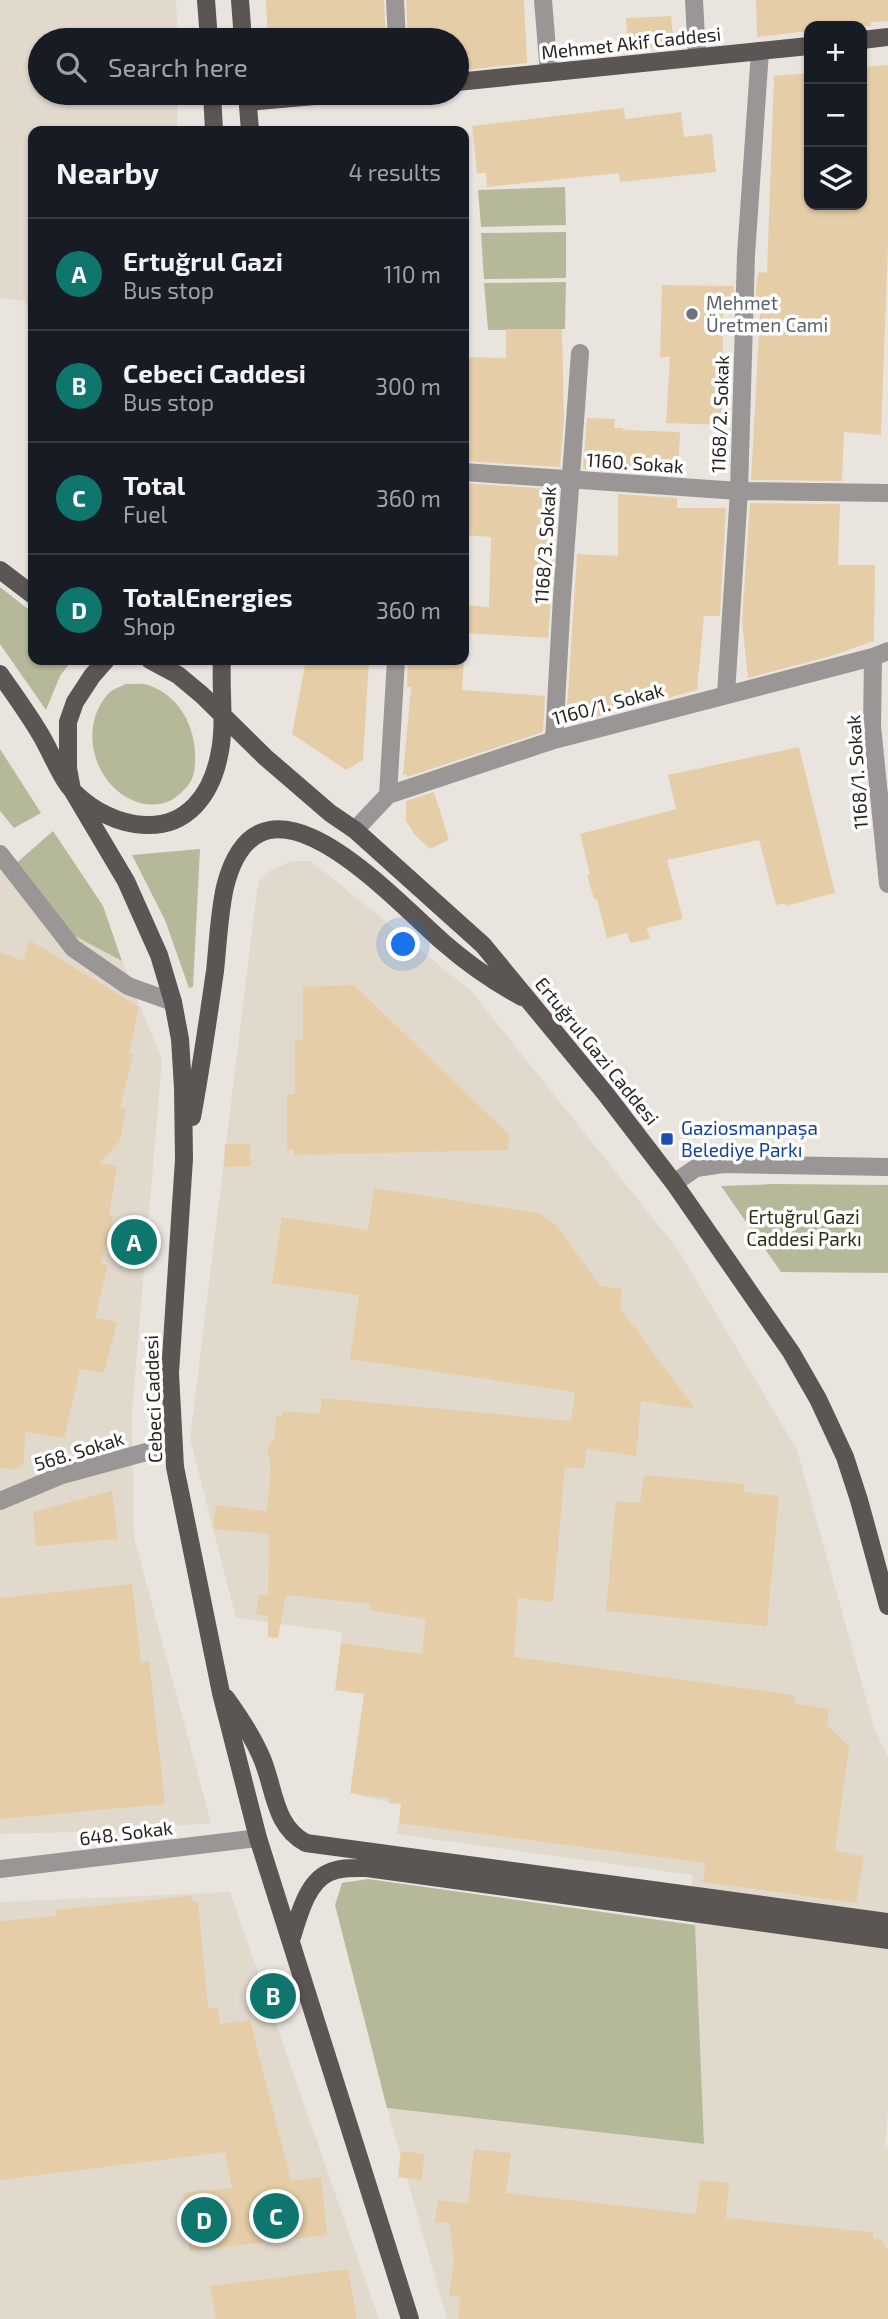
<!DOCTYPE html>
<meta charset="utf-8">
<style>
body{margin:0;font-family:"Exo 2",sans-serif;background:#242831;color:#f1f3f6}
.controls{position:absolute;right:21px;top:21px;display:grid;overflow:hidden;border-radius:14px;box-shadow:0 2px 5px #0004}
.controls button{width:63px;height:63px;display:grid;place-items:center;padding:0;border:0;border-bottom:2px solid #363941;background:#171b24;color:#f1f3f6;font:35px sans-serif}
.you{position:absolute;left:404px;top:945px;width:24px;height:24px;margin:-18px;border:5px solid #fff;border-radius:50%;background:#1a73e8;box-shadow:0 0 0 10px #1a73e833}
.badge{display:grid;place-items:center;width:46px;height:46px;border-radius:50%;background:#0f766e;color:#fff;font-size:23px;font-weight:700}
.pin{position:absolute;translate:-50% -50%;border:4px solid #fff;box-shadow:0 2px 7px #0006}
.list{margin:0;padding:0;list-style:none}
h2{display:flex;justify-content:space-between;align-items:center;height:91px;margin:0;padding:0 28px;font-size:30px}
h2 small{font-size:23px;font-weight:400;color:#9ea1a6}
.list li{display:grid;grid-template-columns:46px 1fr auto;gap:21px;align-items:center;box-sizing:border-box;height:112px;padding:0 28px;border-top:2px solid #363941}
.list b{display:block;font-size:26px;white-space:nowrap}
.list p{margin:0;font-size:23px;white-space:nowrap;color:#9ea1a6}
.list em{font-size:23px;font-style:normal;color:#9ea1a6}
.icon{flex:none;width:38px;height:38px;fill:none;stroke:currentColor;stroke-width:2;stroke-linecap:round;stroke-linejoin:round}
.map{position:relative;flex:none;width:888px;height:2319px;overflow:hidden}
.search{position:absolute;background:#171b24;box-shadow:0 2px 5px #0004;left:28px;top:28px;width:441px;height:77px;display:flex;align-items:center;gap:18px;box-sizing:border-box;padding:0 24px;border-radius:38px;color:#9ea1a6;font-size:26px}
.panel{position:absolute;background:#171b24;box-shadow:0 2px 5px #0004;left:28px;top:126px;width:441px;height:539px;border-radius:14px}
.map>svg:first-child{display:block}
</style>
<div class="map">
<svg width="888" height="2319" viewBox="0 0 888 2319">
<rect width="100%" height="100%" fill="#e9e5de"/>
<path fill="#e1d9cc" d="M0 0H176L178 40H40V93H178L177 131H33V336L25 301 0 298Z
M0 847 71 934 122 961 162 1060 132 1411 134 1537 211 1823 114 1831 0 1834Z
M292 861H311L471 991 679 1251 797 1450 874 1727 888 1758V2110L885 2146 888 2147V2319H447L387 2108 704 2144 692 1875 396 1834 402 1805 356 1795 368 1691 338 1688 342 1632 236 1618 190 1439 258 882 271 870Z
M230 1892 379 2319H0V1902Z"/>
<path fill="#b5b99a" d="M565 187 566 225 481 227 478 190Z
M566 232V278L484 279 481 233Z
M566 282 565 329 488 330 484 283Z
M0 587 33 613V660H72L60 676 46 710 0 644Z
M126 684C133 684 142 683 148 685 184 697 200 736 194 772 192 783 184 791 176 797 166 805 152 806 140 803 96 790 76 730 108 694 112 689 120 687 126 684Z
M0 749 41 813 14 828 0 811Z
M53 831 103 906 122 961 71 934 13 866Z
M200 849 193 987 189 988 165 920 132 855Z
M774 1184 888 1185V1273L781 1272 721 1186Z
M368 1879 695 1925 704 2144 387 2108 335 1905 342 1883Z"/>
<path fill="#e5cea7" d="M266 0H384L386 40H268Z
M406 0H524L527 63 457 71V40H408Z
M756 0H888V21L871 22V26H809V31L757 37Z
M671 16 674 45 628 50 626 18Z
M888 65V245L881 435 844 432 842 481 751 480 760 314 756 313V287L758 273 767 272 774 76 809 73V205H862V67Z
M624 108 625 119 681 112 684 137 712 134 716 172 620 182 619 173 487 187 486 173H477L472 126Z
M662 285 734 286 733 312H723L722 425 666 423 670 357H660Z
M506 329H562L564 417 560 467 464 461V357L506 358Z
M587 418 615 419 614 428H623V430L680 432 678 475 583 469Z
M464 483 550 489 546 553H554L548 638 464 633V605L489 607 491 537 464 535Z
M618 494 677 498V508H726L720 616H704L697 690 566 725 577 554 618 556Z
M750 503 840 504 838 565H875L874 641 831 656 748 678 742 621Z
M306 660H369L363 760 346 770 292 734Z
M408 660H464L462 690 545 696 543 732 407 777V774L403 775 411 687H407Z
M799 747 835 893 785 906V903L776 905 759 840 667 860 683 919 647 928 650 939 630 943 627 933 607 938 597 899H594L587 875 590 874 580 834 676 809 668 775Z
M434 792 449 840 430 849 415 835 406 821V801Z
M29 940 139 1007 129 1053 133 1054 120 1108 126 1109 120 1141 99 1163 117 1166 109 1215 113 1216 101 1264 108 1265 95 1318 117 1322 104 1373 80 1369 64 1438 25 1432 24 1463 16 1469 0 1468V952L23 961Z
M354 985 509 1135 508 1150 294 1155V1149H287V1094H295V1040H303V987Z
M225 1144H250L251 1166 224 1167Z
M374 1188 538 1213 557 1226 600 1286 622 1289 620 1308 695 1409 641 1401 636 1456 587 1449 584 1469 565 1467 553 1602 518 1598 514 1657 795 1695 794 1703 829 1709 827 1725 849 1747 835 1851 864 1856 856 1903 703 1882 705 1863 399 1823 401 1804 389 1803 390 1798 350 1793 364 1694 335 1690 341 1643 422 1654 426 1619 370 1610 371 1604 286 1595 278 1638 268 1637V1616L256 1614 259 1594 268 1596 269 1534 213 1529 216 1505 267 1511 271 1464 267 1451 271 1441H274L276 1416H282V1411L320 1414 322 1398 571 1421 575 1392 350 1359 359 1295 272 1283 282 1217 368 1230Z
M644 1475 745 1484 744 1492 779 1496 767 1626 606 1611 616 1501 640 1503Z
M112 1491 118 1539 36 1546 33 1512Z
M132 1584 141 1663 149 1661 165 1804 0 1819V1598Z
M192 1896V1902H198L208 2008 218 2007 220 2024 250 2020 291 2181 321 2177 327 2235 190 2251 183 2193 232 2188 225 2152 0 2180V1921L57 1916 56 1910Z
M474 2149 511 2153 506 2193 696 2214 700 2180 729 2183 726 2218 873 2232V2238L883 2241 885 2248H888V2319H458L460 2297 449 2296 454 2258 449 2222 435 2223 438 2200 468 2204Z
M401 2151 424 2154 422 2180 398 2177Z
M348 2269 357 2319H216L210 2286Z"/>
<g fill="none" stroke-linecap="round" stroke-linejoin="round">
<path stroke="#9a9695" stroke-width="18" d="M395 0 397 40
M543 0 549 73
M694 0 697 56
M464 472 739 491 888 493
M873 657 872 726 888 884
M726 694 739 491 746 255 760 51
M554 740 562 597 580 353
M388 795 396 660
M355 830 388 795 554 740 873 657 888 651
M0 854 73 948 128 986 173 1002
M674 1183 696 1168 723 1164 888 1167
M0 1501 62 1475 172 1445
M0 1869 258 1838"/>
<path stroke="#5b5553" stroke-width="18" d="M206 0 209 40
M240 0 243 40
M862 40 888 37
M457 82 809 46
M212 93 214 131
M247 93 250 131
M248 102 348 93
M0 570 33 595
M106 660 92 676 75 702 68 722V768L72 790 126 881 159 955 173 1002 180 1039 183 1088 184 1159 170 1373 175 1467 221 1693 258 1838 410 2319
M150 660 178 675 202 695 265 757 330 813 355 830 483 945 605 1093 674 1183 791 1352 818 1399 845 1457 859 1500 888 1606
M0 674C13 693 27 712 39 732 50 749 60 778 74 792 92 810 118 824 145 825 187 827 211 795 219 756 226 725 220 691 222 660
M192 1117C201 1069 208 1020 215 971 218 943 219 914 225 887 260 748 392 898 444 943 468 964 494 982 522 997
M226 1698C239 1716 251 1734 260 1754 275 1785 272 1825 306 1843L888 1922
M291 1940C298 1919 306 1883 328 1873 340 1867 354 1868 367 1868L888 1940"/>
</g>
<circle fill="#6b7280" stroke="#fff" stroke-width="2.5" cx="692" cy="314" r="7"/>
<rect fill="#1a4fb4" stroke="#fff" stroke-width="2.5" x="660" y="1132" width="14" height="14" rx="3.5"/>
<g text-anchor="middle" stroke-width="7" stroke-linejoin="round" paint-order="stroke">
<g font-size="19" fill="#262522" stroke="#fff">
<text transform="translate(631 43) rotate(-6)" y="7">Mehmet Akif Caddesi</text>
<text transform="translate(720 414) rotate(-88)" y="7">1168/2. Sokak</text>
<text transform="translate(635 463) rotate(4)" y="7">1160. Sokak</text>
<text transform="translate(545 545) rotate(-86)" y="7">1168/3. Sokak</text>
<text transform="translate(608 704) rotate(-15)" y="7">1160/1. Sokak</text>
<text transform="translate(857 772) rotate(-94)" y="7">1168/1. Sokak</text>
<text transform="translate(597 1051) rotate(51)" y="7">Ertuğrul Gazi Caddesi</text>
<text transform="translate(153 1399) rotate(-92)" y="7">Cebeci Caddesi</text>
<text transform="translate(79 1451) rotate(-17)" y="7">568. Sokak</text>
<text transform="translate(126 1833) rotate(-7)" y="7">648. Sokak</text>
</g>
<g font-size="19" fill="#5b616d" stroke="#fff" text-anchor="start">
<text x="706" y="310">Mehmet<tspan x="706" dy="22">Üretmen Cami</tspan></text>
</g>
<g font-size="19" fill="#164399" stroke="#fff" text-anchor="start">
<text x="681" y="1135">Gaziosmanpaşa<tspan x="681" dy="22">Belediye Parkı</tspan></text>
</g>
<g font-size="19" fill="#2c2f0d" stroke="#fff">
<text x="804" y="1224">Ertuğrul Gazi<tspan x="804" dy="22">Caddesi Parkı</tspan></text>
</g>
</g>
</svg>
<div class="controls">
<button>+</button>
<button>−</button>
<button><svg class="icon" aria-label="layers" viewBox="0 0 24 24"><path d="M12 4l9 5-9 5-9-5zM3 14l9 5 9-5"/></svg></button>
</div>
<div class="you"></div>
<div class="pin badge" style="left:134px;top:1242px">A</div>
<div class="pin badge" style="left:273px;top:1996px">B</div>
<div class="pin badge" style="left:276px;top:2216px">C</div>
<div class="pin badge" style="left:204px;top:2220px">D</div>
<div class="search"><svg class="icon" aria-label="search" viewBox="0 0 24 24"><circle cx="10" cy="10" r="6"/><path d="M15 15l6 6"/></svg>Search here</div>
<section class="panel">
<h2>Nearby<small>4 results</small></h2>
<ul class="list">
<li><span class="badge">A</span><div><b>Ertuğrul Gazi</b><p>Bus stop</p></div><em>110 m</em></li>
<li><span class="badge">B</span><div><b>Cebeci Caddesi</b><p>Bus stop</p></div><em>300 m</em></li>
<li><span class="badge">C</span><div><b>Total</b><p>Fuel</p></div><em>360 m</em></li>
<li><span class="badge">D</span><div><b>TotalEnergies</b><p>Shop</p></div><em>360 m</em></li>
</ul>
</section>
</div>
